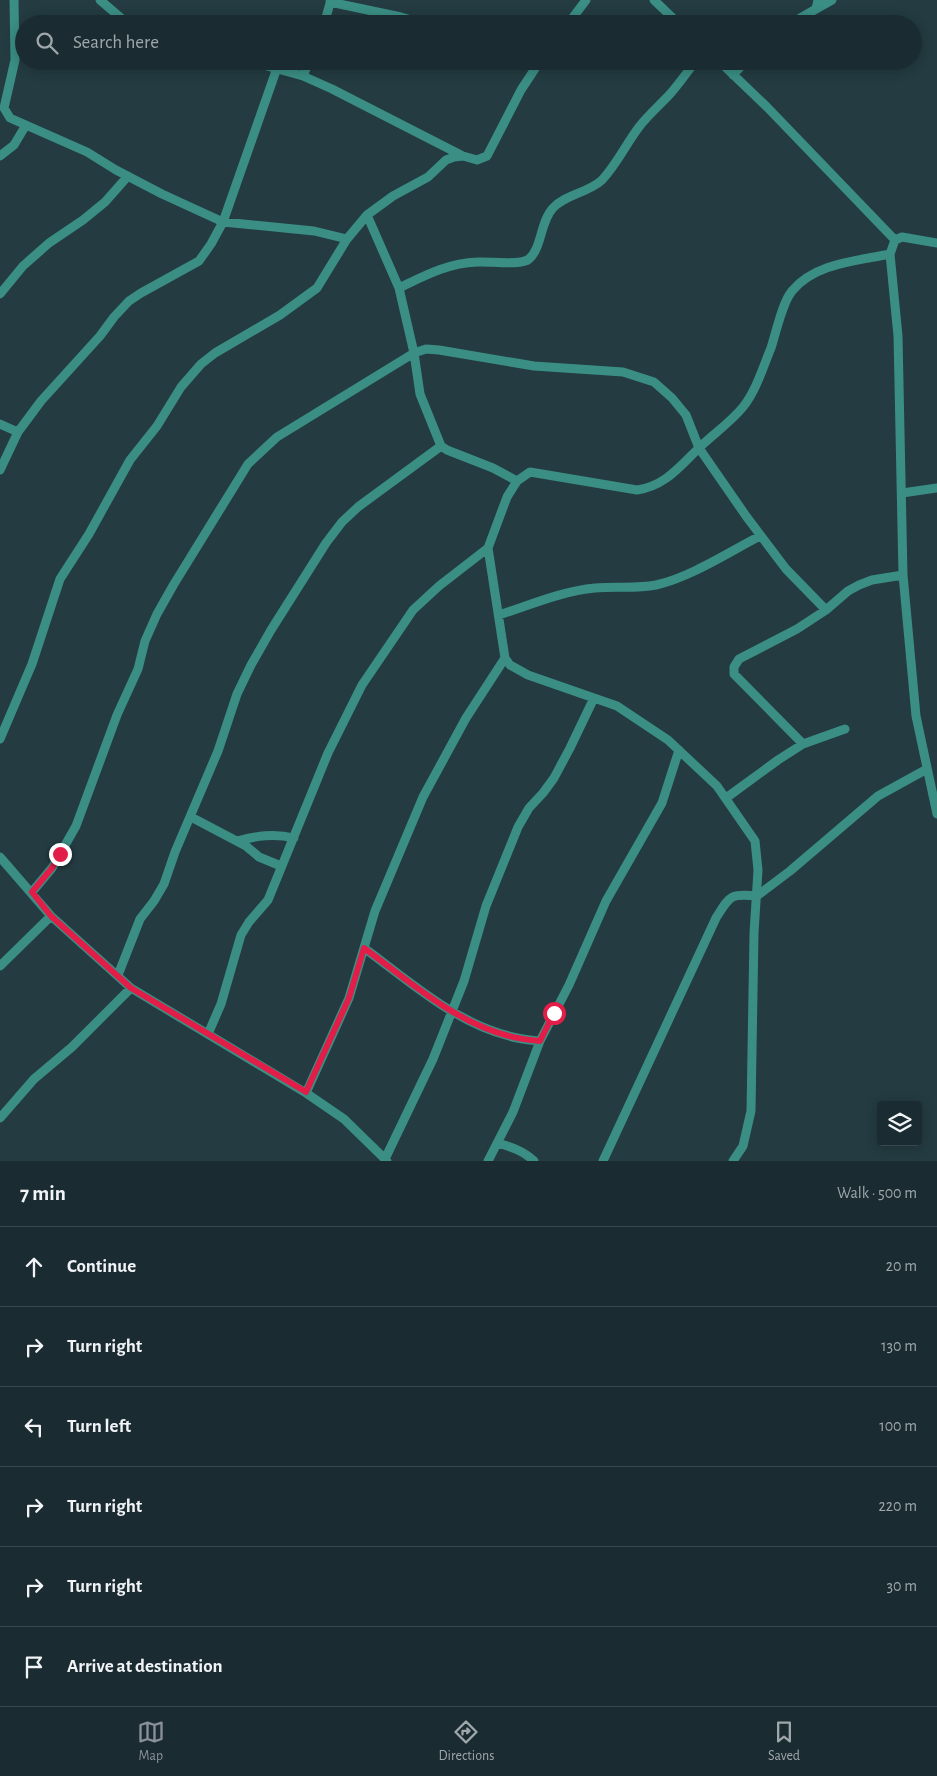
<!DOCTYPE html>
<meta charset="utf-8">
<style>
body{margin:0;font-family:"Alegreya Sans",sans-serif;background:#27383d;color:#f1f3f6}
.controls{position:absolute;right:15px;bottom:15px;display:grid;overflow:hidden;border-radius:5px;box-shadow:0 2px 12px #0003}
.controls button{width:45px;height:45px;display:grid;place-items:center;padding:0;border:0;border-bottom:1px solid #38484d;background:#1a2c31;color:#f1f3f6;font:25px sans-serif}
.stop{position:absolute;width:15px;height:15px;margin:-11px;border:4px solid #e11d48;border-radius:50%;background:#fff}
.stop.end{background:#e11d48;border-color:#fff;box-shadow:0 1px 5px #0008}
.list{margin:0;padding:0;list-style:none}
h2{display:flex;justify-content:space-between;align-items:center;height:65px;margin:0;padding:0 20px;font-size:21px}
h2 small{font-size:16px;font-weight:400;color:#9fa7ab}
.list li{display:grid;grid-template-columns:32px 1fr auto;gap:15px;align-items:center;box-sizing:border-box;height:80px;padding:0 20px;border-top:1px solid #38484d}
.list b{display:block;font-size:19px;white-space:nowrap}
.list em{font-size:16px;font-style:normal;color:#9fa7ab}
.icon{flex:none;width:28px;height:28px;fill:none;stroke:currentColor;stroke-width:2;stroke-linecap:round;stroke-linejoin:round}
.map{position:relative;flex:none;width:937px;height:1161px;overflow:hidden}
.search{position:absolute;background:#1a2c31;box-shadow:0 2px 12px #0003;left:15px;right:15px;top:15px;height:55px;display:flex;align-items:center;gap:12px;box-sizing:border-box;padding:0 18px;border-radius:28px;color:#9fa7ab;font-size:19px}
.sheet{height:545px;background:#1a2c31}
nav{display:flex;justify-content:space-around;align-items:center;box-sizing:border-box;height:70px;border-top:1px solid #38484d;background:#1a2c31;font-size:14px;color:#9fa7ab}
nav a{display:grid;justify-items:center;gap:2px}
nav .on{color:#8c9099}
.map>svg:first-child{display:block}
</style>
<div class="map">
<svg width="937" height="1161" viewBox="0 0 937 1161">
<rect width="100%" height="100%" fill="#233b41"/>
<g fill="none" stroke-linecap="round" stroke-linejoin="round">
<path stroke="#3a8e84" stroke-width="9" d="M14 0 15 60 4 108 10 118 87 152 116 170 162 194 223 222 314 231 347 239
M100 0 128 24
M654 0 679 24
M330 2 401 17 425 24
M816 9 832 0
M324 24 331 0
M568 24 586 0
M790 24 816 9 818 0
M249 61 303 76 332 89 461 155
M719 61 767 107 895 240 902 237 937 243
M733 75 746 61
M303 76 309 61
M0 156 14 145 26 125
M367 215 399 288 414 353 420 394 441 446 447 450 493 468 517 481
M895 240 890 254 898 336 903 575 916 716 937 814
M399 288C424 276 448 263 477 262 489 261 521 266 529 259 542 248 540 222 553 208 566 194 588 193 602 180 617 164 626 144 639 127 648 115 660 105 670 94 679 84 687 72 696 61
M0 294 23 266 49 243 83 220 105 202 128 176
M0 424 18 432
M0 470 18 432 41 401 100 336 114 317 129 301 141 293 199 261 211 244 223 222 277 68
M902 493 937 488
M499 615C530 605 562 591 595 588 616 586 636 589 656 585 691 577 729 552 760 536
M0 739 32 664 60 579 89 534 130 460 157 426 181 387 201 364 215 353 280 315 317 288 347 239 367 215 393 196 428 177 446 160 454 157 463 156 477 160 487 156 521 90 540 61
M803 744 734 674V667L739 659 797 629 826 610 848 591 859 585 872 580 903 575
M726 798 778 760 803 744 845 729
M191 817 246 846 259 857 281 866
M237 841C256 836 274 833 294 838
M0 857 51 916 131 988 306 1093 344 1119 387 1161
M32 892 52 868 76 826 117 715 138 669 145 641 157 614 174 584 248 464 277 437 414 353 426 349 439 350 534 366 623 372 654 382 672 398 686 415 699 448 746 516 786 569 826 610
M364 948C409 981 454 1022 509 1036 519 1039 530 1040 540 1041
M0 966 51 916
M118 975 140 919 154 901 164 884 175 852 218 751 237 694 251 665 271 630 326 543 342 522 358 507 441 446
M208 1034 221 1004 241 935 249 922 268 900 328 753 362 685 413 610 439 586 488 548
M306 1093 349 998 375 911 423 797 466 718 505 658
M0 1118 34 1079 72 1047 131 988
M498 1143C511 1147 524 1151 534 1161
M385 1159 433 1059 464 981 486 906 518 827 529 808 543 793 554 778 570 748 594 698
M488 1161 513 1112 540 1041 569 985 606 901 662 803 679 750
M603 1161 716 918C730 896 730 893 757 896L790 871 878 796 927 769
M733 1161 743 1146 751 1111 754 933 758 870 755 841 717 786 668 740 617 706 528 675 510 665 505 658 488 548 507 497 517 481 530 472 637 490C665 486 679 467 699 448 713 434 730 423 743 407 756 391 763 367 771 348 776 333 782 303 792 291 815 263 857 261 890 254"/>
</g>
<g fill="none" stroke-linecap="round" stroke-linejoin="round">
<path stroke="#e11d48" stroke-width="6" d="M60 854 52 868 32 892 51 916 131 988 306 1092 349 998 364 948C409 981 454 1022 509 1036 519 1039 530 1040 540 1041L554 1013"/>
</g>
</svg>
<div class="controls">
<button><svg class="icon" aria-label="layers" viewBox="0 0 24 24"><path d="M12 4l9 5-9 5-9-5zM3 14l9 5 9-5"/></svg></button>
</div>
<div class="stop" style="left:554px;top:1013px"></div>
<div class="stop end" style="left:60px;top:854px"></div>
<div class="search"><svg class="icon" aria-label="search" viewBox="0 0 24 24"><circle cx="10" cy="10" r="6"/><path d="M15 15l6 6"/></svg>Search here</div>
</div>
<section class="sheet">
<h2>7 min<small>Walk · 500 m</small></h2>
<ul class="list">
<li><svg class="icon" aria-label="ahead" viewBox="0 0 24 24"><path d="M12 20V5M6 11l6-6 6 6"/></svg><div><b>Continue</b></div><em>20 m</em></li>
<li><svg class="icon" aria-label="right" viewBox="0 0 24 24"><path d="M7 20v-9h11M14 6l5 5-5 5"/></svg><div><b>Turn right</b></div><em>130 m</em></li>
<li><svg class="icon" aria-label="left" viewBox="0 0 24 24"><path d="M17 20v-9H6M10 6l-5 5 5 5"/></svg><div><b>Turn left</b></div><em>100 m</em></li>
<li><svg class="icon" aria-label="right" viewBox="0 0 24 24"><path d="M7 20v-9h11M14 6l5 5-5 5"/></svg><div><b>Turn right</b></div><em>220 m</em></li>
<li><svg class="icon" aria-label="right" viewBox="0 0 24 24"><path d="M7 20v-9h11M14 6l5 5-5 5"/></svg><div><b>Turn right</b></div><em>30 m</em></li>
<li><svg class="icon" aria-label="arrive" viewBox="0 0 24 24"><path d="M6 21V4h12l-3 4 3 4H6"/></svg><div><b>Arrive at destination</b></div></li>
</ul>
</section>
<nav>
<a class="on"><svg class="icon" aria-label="map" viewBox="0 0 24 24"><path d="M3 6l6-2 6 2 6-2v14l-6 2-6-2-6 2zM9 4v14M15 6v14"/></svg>Map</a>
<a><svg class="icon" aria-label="directions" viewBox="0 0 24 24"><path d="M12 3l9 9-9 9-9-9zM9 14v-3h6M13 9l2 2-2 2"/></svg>Directions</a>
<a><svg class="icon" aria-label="saved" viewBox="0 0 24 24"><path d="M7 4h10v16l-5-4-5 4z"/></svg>Saved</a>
</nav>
